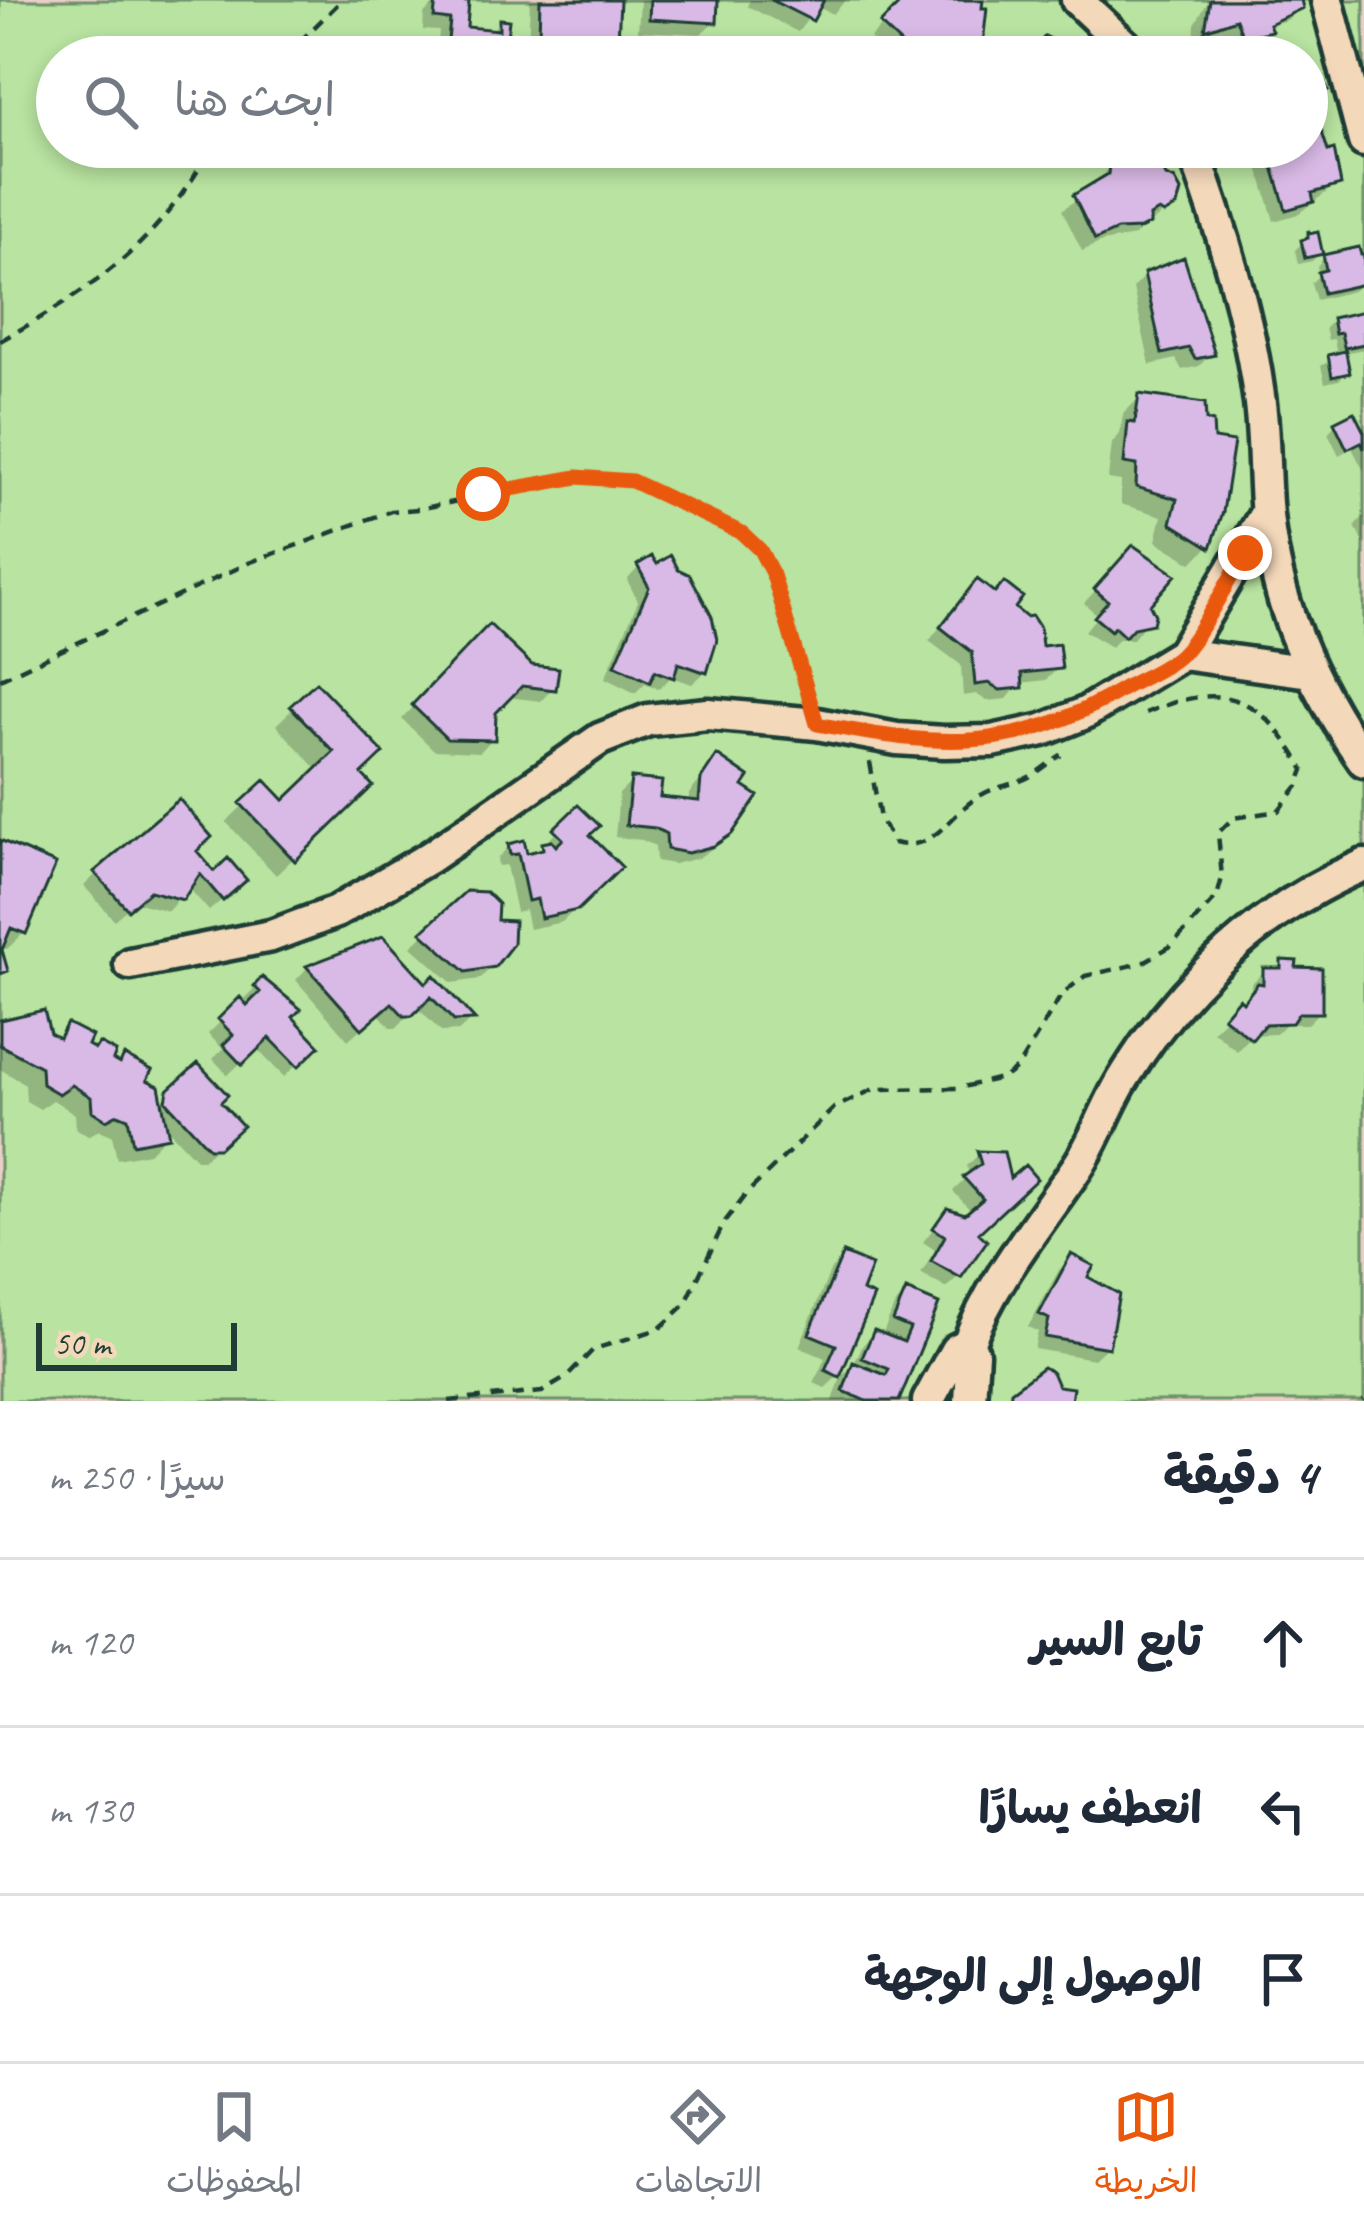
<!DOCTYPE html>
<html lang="ar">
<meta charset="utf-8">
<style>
body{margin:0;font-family:Caveat,"Playpen Sans Arabic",sans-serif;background:#f6f6f7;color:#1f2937;direction:rtl}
.scale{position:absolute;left:36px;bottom:30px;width:201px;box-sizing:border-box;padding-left:12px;border:6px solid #1f3d34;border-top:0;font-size:33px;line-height:42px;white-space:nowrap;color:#1f3d34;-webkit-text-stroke:9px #f3d8ba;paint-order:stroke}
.stop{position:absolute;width:36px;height:36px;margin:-27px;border:9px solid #ea580c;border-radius:50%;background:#fff}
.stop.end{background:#ea580c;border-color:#fff;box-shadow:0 3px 12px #0008}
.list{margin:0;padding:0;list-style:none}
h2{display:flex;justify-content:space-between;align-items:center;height:156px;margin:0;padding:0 48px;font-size:51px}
h2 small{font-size:39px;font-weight:400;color:#747a83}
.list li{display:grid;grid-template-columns:78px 1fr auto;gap:36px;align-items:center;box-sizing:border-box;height:168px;padding:0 48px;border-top:3px solid #e0e1e3}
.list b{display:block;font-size:45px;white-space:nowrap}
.list em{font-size:39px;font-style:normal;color:#747a83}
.icon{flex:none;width:66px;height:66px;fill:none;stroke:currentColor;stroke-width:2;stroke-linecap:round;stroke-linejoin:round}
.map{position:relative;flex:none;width:1364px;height:1401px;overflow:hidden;direction:ltr}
.search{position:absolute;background:#fff;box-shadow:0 6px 18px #0003;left:36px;right:36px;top:36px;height:132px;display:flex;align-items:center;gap:30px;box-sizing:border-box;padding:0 42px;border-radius:66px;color:#747a83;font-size:45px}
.sheet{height:660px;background:#fff}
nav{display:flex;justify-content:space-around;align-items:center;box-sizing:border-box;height:168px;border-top:3px solid #e0e1e3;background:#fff;font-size:33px;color:#747a83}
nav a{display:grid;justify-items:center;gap:6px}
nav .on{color:#ea580c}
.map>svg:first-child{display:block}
</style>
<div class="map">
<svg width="1364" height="1401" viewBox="0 0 1364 1401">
<rect width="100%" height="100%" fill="#ebcfc7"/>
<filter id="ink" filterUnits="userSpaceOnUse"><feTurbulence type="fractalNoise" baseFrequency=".00833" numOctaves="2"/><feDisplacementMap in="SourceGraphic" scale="24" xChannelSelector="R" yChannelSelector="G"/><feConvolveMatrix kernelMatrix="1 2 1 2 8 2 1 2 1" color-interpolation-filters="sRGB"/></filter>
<g filter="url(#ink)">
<path fill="#b8e3a0" stroke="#6c906a" stroke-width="3" fill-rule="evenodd" d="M0 0H1364V1401H0ZM57 57H1307V147H57Z"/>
<path fill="#0003" d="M530 0H619L616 39 603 52 528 48Z
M640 0H715L714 21 701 34 638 31Z
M750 0H846L833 14 817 7 798 32 747 6Z
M898 0H980V51L973 57H889L870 38 897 11Z
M1209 0H1298L1300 7 1287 20 1273 24 1256 42 1231 48 1223 30 1194 40 1195 24Z
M437 2 464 30 490 32 500 22 503 46 495 57H415L437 53 439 31 423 30 424 14Z
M1307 136 1337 184 1298 214 1274 221 1256 160 1268 147H1307Z
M1131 147H1149L1174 205 1134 236 1102 242 1082 251 1062 210 1097 184 1111 167 1117 166Z
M1308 237 1320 253 1312 261 1298 264 1295 250Z
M1324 258 1364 269 1361 283 1353 291 1316 300 1311 283 1319 275 1317 266Z
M1145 275 1211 354 1199 366 1182 370 1176 359 1150 365 1133 288Z
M1364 314V349L1343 353 1347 372 1339 380 1325 383 1321 366 1337 356 1334 339 1328 340 1325 328 1333 320Z
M1140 397 1209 546 1192 563 1156 541 1162 516 1121 504V481L1108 479 1112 443 1120 434 1123 414Z
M1335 425 1364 439V471L1352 448 1339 455 1328 433Z
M1364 516V544L1355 526Z
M1121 562 1152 615 1133 639H1118L1111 647 1084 631 1098 616 1084 603Z
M639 567 656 568 705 672 692 684 671 677 659 689 645 683 635 693 605 678 638 601 627 580Z
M965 595 1011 609 1058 668 1046 680 1020 683 1007 699 987 701 976 694 963 696 961 665 929 641Z
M489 628 553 688 541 701 507 697 493 712 492 739 480 752 434 750 402 719Z
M316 686 358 774 369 786 276 875 226 822 265 784 284 804 319 771 276 725Z
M717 759 730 832 716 846 698 858 674 864 656 861 655 846 642 840 615 837 619 794 632 781 657 800 689 803V794Z
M578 809 586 835 618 867 562 922 529 929 525 910 516 912 506 865 498 866 497 859 509 846 524 856 536 854Z
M0 844 24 933 7 949 0 947Z
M193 851 231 892 209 911 188 887 168 911 135 902 114 920 84 886 96 874Z
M467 895 493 965 480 979 452 983 411 946Z
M382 940 425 987 470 1020 459 1031 441 1032 417 1007 396 1028H391L378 1013 348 1040 296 980 307 968Z
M1282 963 1319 1012 1307 1024H1286L1276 1034 1252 1035 1237 1051 1213 1031 1251 994V984L1264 971H1274Z
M262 981 316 1046 284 1077 256 1048 228 1075 213 1059 223 1049 208 1034Z
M0 1023 55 1039 67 1027 84 1046 109 1061 118 1066 124 1059 159 1103 198 1067 217 1102 239 1126 204 1159H196L163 1124 166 1136 149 1153 117 1159 112 1135 99 1130 88 1136 76 1128 75 1114 53 1100 40 1109 26 1101 25 1084 0 1069Z
M979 1154 1002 1155 959 1276 946 1288 921 1274 935 1250 923 1242 947 1211 965 1218 972 1212 953 1191 969 1176 967 1166Z
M844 1256 838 1376 825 1388 814 1383 825 1358 799 1347 831 1269Z
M1071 1258 1084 1278 1107 1347 1094 1359 1034 1349 1038 1332 1028 1327 1059 1270Z
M907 1293 935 1305 896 1401H833L841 1377 854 1364 862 1346 874 1333 882 1336 894 1306Z"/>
<path fill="#d9bae6" stroke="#1f3d34" stroke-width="3" d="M436 0 469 2 467 27 499 30V19L509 20 506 47 498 46V57H411L420 48 447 51 450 20 434 18Z
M540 0H620L618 41 539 37Z
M650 0H718L717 23 649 19Z
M771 0H824L813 21Z
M903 0H983L982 8H987L982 52 957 50 956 57H900L901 44 880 24Z
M1210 0H1301L1303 8 1269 24 1272 31 1243 37 1236 19 1205 30Z
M1045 36 1059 43 1060 50 1069 57H1025L1018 51 1029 43 1036 48Z
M1319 71 1328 90 1314 96 1319 110 1307 113V73Z
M1321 129 1328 151 1334 149 1341 185 1312 193 1314 202 1286 210 1267 147H1307V133Z
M1129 147H1152L1166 176 1175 180 1181 191 1177 206 1164 214 1159 211 1150 216V224L1140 229 1117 230 1095 240 1073 195 1108 174 1109 164 1123 162Z
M1308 230 1309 234 1318 232 1323 255 1359 247 1361 255H1364V284L1323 293 1318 272 1326 270 1323 254 1305 258 1301 240 1308 238Z
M1184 257 1215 355 1195 359 1189 348 1162 354 1144 273Z
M1364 311V344L1345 348 1350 373 1332 377 1328 355 1345 351 1341 333 1335 334 1332 318Z
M1139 394 1205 403 1206 420 1213 422 1214 439 1234 442 1223 512 1211 548 1171 523 1177 499 1136 487 1137 465 1124 463 1128 422 1135 423Z
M1354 412 1364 432V449L1361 442 1347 449 1334 422Z
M1133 545 1176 575 1150 605 1155 615 1153 624 1133 628 1125 637 1114 627 1111 631 1094 617 1108 601 1094 589Z
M671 555 678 569 690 575 712 617 717 640 707 673 678 663 674 678 655 671 650 682 615 665 649 587 637 565 652 556 657 564Z
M977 579 995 593 1004 582 1023 597 1015 608 1026 617 1032 616 1040 628 1042 646 1059 644 1062 669 1022 673 1023 688 1000 690 989 683 975 685 972 652 940 627Z
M489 624 532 665 559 668 556 690 522 686 496 713 495 740 447 739 412 705Z
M316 682 384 753 362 774 373 786 295 861 240 803 265 780 284 800 334 752 290 706Z
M717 755 749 777 743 786 758 796 732 834 714 846 688 853 667 849 666 834 655 828 626 825 631 778 662 781 660 797 699 801 701 779Z
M179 799 212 837 197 851 214 871 228 858 247 880 223 901 200 874 183 900 150 891 128 910 94 872Z
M578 805 600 826 590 835 622 867 578 910 541 918 537 899 528 901 518 854 510 855 508 844 524 840 527 853 543 849 542 843 552 841 556 846 563 839 553 829Z
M0 840 56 864 26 934 11 928 2 950 8 971 0 974Z
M466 891 486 892 498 904 497 920 514 921 513 944 495 967 466 972 421 932Z
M383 936 426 983 434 975 475 1020 454 1021 431 997 412 1016H404L392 1003 362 1029 306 966Z
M1281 960 1297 961 1296 967 1322 968V1013H1299L1292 1023 1265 1024 1252 1040 1223 1017 1239 998 1243 1002 1258 983 1263 984V968H1281Z
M262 977 301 1009 293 1017 320 1046 298 1067 270 1038 242 1065 223 1045 233 1035 218 1019 240 997 247 1005 260 992 254 986Z
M44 1010 50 1033 59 1038 67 1023 92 1036 88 1045 95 1049 99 1043 116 1052 113 1060 120 1064 124 1055 152 1070 147 1080 159 1086 169 1137 133 1144 128 1118 118 1114 106 1120 92 1111 91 1097 72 1085 59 1094 42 1084 41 1067 0 1045V1020Z
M198 1063 228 1095 221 1102 243 1126 219 1148H209L166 1101 168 1090Z
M977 1151 1004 1152 1010 1178 1025 1165 1037 1179 979 1233 987 1241 961 1278 931 1261 945 1236 933 1228 947 1208 965 1214 983 1199 963 1177 981 1164Z
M843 1253 872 1265 862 1291 874 1296 840 1377 825 1370 836 1345 809 1334Z
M1071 1254 1094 1266 1088 1277 1119 1294 1109 1348 1045 1337 1049 1319 1039 1314Z
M906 1290 939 1304 899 1401H866L843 1391 853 1362 886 1375 889 1369 862 1358 874 1330 904 1342 910 1328 893 1321Z
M1043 1367 1052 1372 1058 1386 1073 1388 1071 1401H1010L1011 1391Z"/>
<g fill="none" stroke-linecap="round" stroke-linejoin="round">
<g stroke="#1f3d34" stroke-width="39">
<path id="minor" d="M1077 0 1137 57
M1327 0 1364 141
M1192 147C1221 226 1248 312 1259 396 1265 435 1263 476 1267 515 1276 606 1312 687 1364 761
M1182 654 1310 672
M130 964 271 936 336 912 430 857 600 739 648 720 708 714 817 724 897 739 944 742 992 741 1043 730 1085 713 1182 654 1266 513
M967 1346C993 1278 1038 1225 1078 1166 1097 1137 1107 1104 1125 1076 1181 984 1264 907 1364 865
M928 1401 956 1350 964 1346 973 1353 970 1401"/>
</g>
<path stroke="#1f3d34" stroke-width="4.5" stroke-dasharray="12 9" stroke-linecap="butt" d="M284 57 342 0
M0 341C97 287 156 245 212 147
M0 679 251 562 391 511 419 509 577 477H606L632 481 722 522 742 533 760 550 773 575 808 697
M870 762 880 819 894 843C936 854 951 810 983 794 997 786 1014 785 1029 777 1040 771 1050 762 1061 755
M449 1401 542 1392 567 1377 594 1349 659 1329 685 1305 724 1223 746 1194 834 1108 874 1089 959 1088 1005 1077 1018 1067 1062 994 1085 976 1142 963 1171 946 1217 897 1222 878 1218 833 1233 818 1278 811 1298 786 1304 770C1262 694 1221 679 1141 715
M1363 1401 1364 1400"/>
<use href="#minor" stroke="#f3d8ba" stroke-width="30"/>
</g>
</g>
<g fill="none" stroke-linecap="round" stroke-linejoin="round" filter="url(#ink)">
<path stroke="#ea580c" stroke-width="15" d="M483 494 577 477 632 481 742 533 760 550 773 575 817 724C940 747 1014 755 1126 687 1143 677 1167 668 1181 654 1199 637 1230 577 1245 553"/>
</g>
</svg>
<div class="scale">50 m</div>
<div class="stop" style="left:483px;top:494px"></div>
<div class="stop end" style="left:1245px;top:553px"></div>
<div class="search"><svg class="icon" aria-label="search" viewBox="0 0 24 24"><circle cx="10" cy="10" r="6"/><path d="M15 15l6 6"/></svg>ابحث هنا</div>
</div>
<section class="sheet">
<h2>4 دقيقة<small>سيرًا · 250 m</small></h2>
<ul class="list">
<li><svg class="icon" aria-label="ahead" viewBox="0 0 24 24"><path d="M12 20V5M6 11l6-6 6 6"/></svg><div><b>تابع السير</b></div><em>120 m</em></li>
<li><svg class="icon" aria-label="left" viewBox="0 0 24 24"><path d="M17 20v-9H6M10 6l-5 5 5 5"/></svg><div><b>انعطف يسارًا</b></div><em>130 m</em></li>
<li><svg class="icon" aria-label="arrive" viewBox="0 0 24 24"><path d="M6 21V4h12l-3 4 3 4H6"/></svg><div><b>الوصول إلى الوجهة</b></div></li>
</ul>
</section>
<nav>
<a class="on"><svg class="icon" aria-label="map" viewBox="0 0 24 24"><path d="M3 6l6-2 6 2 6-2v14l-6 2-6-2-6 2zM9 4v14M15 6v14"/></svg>الخريطة</a>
<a><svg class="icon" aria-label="directions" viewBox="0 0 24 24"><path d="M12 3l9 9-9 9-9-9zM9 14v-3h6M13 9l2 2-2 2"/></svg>الاتجاهات</a>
<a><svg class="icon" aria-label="saved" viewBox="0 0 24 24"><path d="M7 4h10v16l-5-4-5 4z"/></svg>المحفوظات</a>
</nav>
